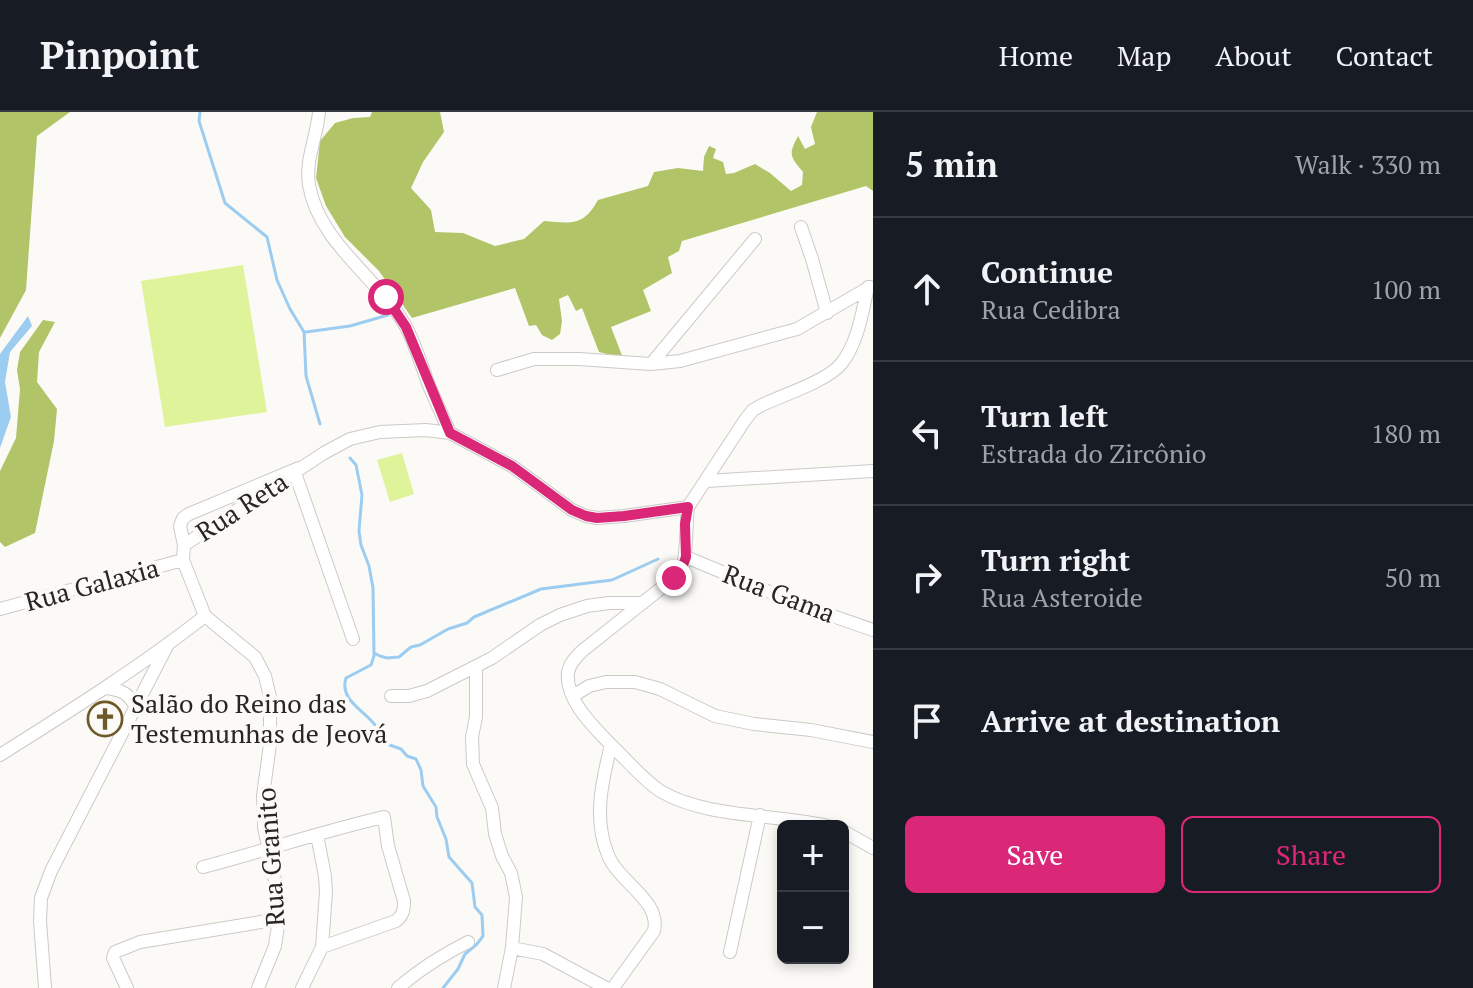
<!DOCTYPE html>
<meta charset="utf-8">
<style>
body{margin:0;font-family:"PT Serif",serif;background:#242831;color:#f1f3f6}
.controls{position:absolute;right:24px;bottom:24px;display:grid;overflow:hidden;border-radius:12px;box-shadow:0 4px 12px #0003}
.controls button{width:72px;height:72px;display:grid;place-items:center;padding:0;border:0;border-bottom:2px solid #363941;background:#171b24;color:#f1f3f6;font:40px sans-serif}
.stop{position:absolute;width:24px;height:24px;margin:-18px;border:6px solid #db2777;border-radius:50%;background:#fff}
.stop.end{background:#db2777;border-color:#fff;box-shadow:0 2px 8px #0008}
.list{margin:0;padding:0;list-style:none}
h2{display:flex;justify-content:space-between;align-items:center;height:104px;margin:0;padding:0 32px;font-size:34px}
h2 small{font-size:26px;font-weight:400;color:#9ea1a6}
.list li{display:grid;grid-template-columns:52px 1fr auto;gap:24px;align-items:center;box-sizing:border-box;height:144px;padding:0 32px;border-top:2px solid #363941}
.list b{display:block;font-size:30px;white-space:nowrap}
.list p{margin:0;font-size:26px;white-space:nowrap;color:#9ea1a6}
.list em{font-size:26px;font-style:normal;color:#9ea1a6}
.actions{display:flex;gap:16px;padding:24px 32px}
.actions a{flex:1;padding:18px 0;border:2px solid #db2777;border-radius:12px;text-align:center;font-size:28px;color:#db2777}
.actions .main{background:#db2777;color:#fff}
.icon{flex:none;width:44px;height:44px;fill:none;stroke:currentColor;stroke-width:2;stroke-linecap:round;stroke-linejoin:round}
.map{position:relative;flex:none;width:873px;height:876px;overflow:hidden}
header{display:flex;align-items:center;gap:48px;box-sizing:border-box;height:112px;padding:0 40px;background:#171b24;border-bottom:2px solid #363941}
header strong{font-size:38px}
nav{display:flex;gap:44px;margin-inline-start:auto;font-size:28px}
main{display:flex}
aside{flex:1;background:#171b24}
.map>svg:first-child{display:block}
</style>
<header>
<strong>Pinpoint</strong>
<nav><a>Home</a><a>Map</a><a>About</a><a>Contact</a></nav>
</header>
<main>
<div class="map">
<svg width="873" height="876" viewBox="0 0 873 876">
<rect width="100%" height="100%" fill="#fcfaf7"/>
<path fill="#dff39a" d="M243 153 267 300 165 315 141 169Z
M402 341 414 382 390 390 377 348Z"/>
<path fill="#b1c467" d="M0 0H70L37 24 26 178 0 226Z
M372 0H440L444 20 423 50 411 76 431 98 435 120 463 121 495 134 524 127 544 109C571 111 583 115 598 88L648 74 654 60 678 56 703 59 704 45 709 34 716 37 713 46 723 50 726 62 734 61 755 52 770 61 791 79 802 73 803 60C790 44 788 43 798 24L805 37 815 32 811 15 817 0H873V79L866 74 682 129 679 139 668 145 672 161 643 178 651 199 611 215 623 246 599 240 582 196 576 199 568 183 559 187 562 209 560 222 552 228 542 223 536 213 529 214 515 176 412 206 379 159 345 125 326 94 316 66 320 29 335 11 353 6 370 5Z
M43 208 55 210 39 240 37 270 57 297 54 329 35 421 5 435 0 430V359L16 326 20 277 17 258 20 240Z"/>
<path fill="#9ccdf1" d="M28 204 32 214 10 240 5 270 11 305 0 336V242Z"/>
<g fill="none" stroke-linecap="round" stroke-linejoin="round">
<path stroke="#9ccdf1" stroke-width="3" d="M200 0 199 9 225 91 267 125 277 168 290 197 304 220 306 264 320 312
M306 220 350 214 388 203
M350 346 356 353 362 383 359 419 361 433 369 454 373 476 374 544 371 553 346 566C339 588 364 598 375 613 379 618 381 626 384 631L401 637 407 644 416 647 421 658 423 674 436 695 437 705 446 727 449 745 472 771 475 795 482 803 483 824 477 832 465 842 458 857 443 876
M374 541 380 544 387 546 399 545 411 535 420 533 448 517 467 511 474 505 541 477 612 468 658 447"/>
<g stroke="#cccac7" stroke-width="14">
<path id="minor" d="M319 0C317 25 305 47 309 73 319 131 377 165 405 213 415 231 421 252 428 271 435 288 443 305 450 321
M801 115 812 147 827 201
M651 252 755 127
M497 258 534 247H579L651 252 680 249 797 217 870 175
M295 361 353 527
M706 369 873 359
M184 433 324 341 350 327 380 320 426 318 450 321 512 354 572 398 586 404 597 406 624 404 688 395
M686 445 801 493 873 518
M0 497 183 448
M476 554V605L472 625 473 652 492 696 495 722 502 744 511 761 516 785 512 836 504 876
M106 576C122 578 128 581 136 595
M391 584H409L427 579 492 546 540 513 560 503 587 494 609 491H643
M573 584 589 574 606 570H635L660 577 715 604 754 612 811 618 873 630
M611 633C625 646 646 671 662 680 707 706 777 702 828 714
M0 643C70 599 140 555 205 504
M843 719 873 736
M203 755C264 739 323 719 384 705L388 734 404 789C404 799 403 803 396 809L322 835
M512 836 543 842 606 876
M730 840 760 703
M45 876 40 809 41 786 51 759 167 534
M127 876 113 846 115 840 140 830 279 807
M258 876 275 834 279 807 277 778 264 715 263 684 270 632V585L265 564 255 545 205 504 183 448 184 433 180 414 183 406 189 402 299 356
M302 876 322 835 326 780 325 764 317 723
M398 876C420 857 442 843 468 830
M613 876 654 819C661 788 619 771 608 743 593 707 602 669 611 633 594 615 565 588 568 561 569 552 576 545 582 539L674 466C674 466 682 456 682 456 687 446 686 409 688 395L745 308 753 298 762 293C783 283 827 269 841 252 858 231 862 201 868 175"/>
</g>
<use href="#minor" stroke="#fff" stroke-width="12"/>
</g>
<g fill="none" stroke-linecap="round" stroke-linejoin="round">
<path stroke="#db2777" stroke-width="10" d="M386 185 406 215 450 321 512 354 572 398 586 404 597 406 624 404 688 395 685 412 686 445 682 456 674 466"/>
</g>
<defs>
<g id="church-ring" transform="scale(1.8)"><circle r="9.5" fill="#fcfaf7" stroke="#705929" stroke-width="1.5"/><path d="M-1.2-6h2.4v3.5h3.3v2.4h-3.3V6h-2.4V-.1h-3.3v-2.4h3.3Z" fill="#705929"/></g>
</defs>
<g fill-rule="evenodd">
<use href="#church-ring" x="105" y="607"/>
</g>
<g text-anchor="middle" stroke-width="8" stroke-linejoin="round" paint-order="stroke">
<g font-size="26" fill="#272625" stroke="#fcfaf7">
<text transform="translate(242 395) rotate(-33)" y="9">Rua Reta</text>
<text transform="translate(92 473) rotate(-15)" y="9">Rua Galaxia</text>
<text transform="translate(779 482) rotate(21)" y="9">Rua Gama</text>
<text transform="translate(271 745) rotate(-94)" y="9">Rua Granito</text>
</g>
<g font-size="26" fill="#272625" stroke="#fcfaf7" text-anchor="start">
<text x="131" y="601">Salão do Reino das<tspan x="131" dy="30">Testemunhas de Jeová</tspan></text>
</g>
</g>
</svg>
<div class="controls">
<button>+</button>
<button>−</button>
</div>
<div class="stop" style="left:386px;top:185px"></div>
<div class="stop end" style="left:674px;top:466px"></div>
</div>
<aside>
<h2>5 min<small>Walk · 330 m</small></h2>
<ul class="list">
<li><svg class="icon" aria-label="ahead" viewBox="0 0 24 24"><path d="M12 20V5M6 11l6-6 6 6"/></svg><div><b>Continue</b><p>Rua Cedibra</p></div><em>100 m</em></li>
<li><svg class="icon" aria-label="left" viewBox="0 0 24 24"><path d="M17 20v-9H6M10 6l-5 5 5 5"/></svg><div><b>Turn left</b><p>Estrada do Zircônio</p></div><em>180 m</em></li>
<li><svg class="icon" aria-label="right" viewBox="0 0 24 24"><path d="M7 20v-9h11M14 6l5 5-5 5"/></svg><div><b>Turn right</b><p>Rua Asteroide</p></div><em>50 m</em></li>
<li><svg class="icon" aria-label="arrive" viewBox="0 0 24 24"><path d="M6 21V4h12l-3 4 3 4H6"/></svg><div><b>Arrive at destination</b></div></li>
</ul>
<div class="actions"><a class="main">Save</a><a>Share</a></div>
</aside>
</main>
